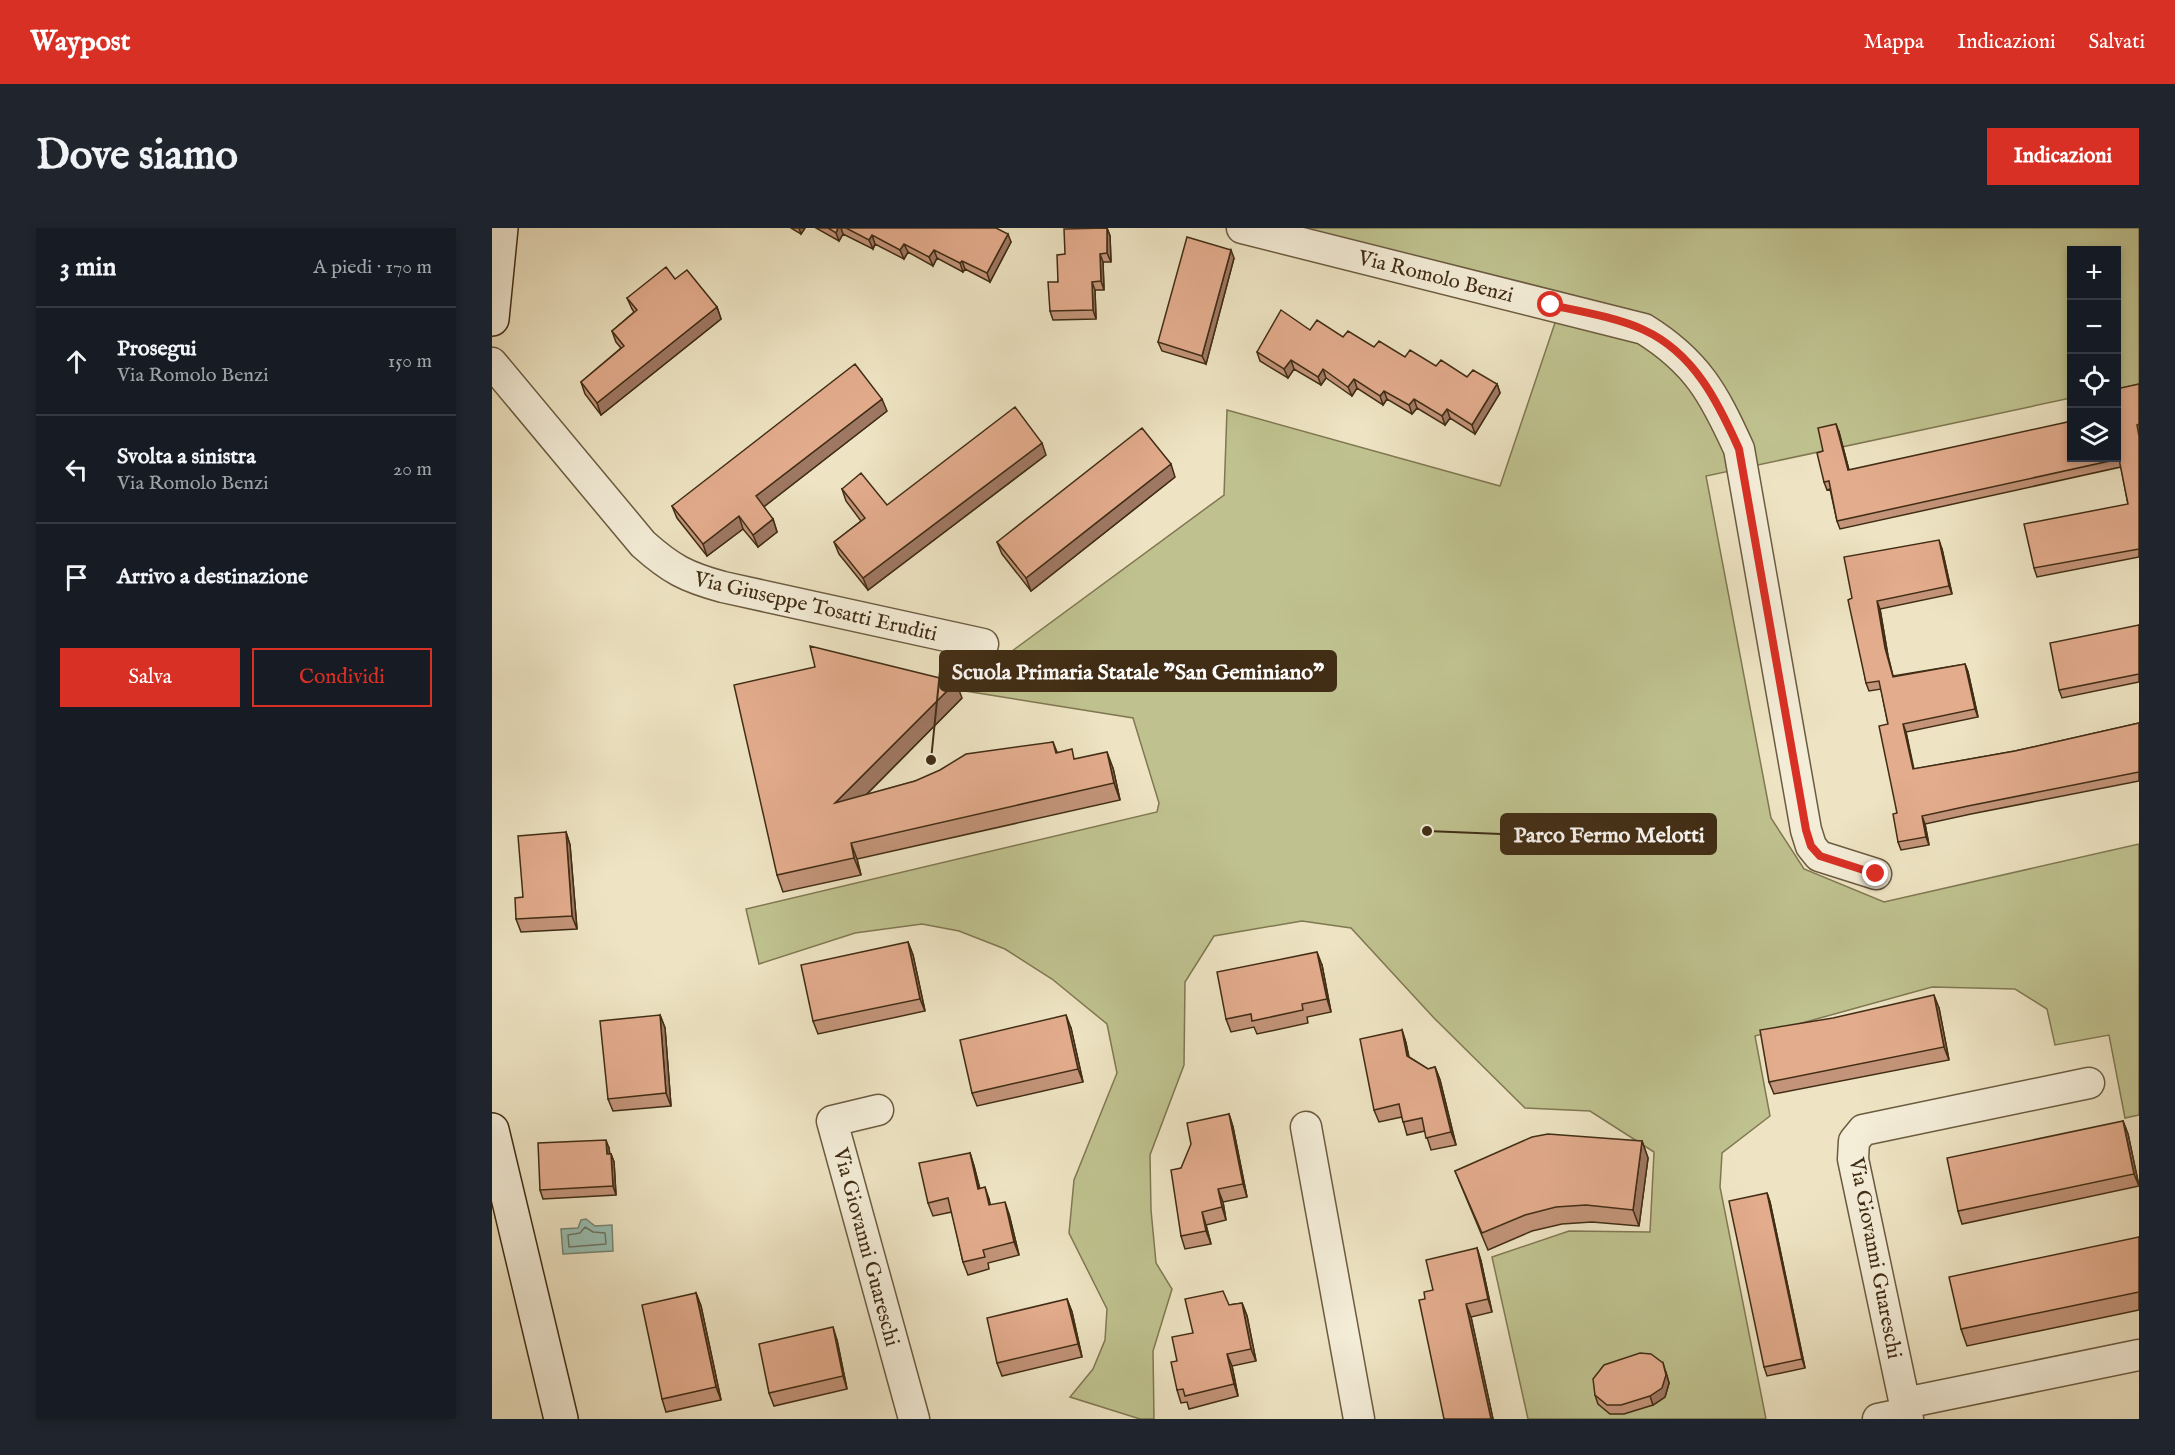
<!DOCTYPE html>
<html lang="it">
<meta charset="utf-8">
<style>
body{margin:0;font-family:"IM FELL English",serif;background:#20242c;color:#f1f3f6}
.controls{position:absolute;right:18px;top:18px;display:grid;overflow:hidden;border-radius:0px;box-shadow:0 3px 9px #0003}
.controls button{width:54px;height:54px;display:grid;place-items:center;padding:0;border:0;border-bottom:2px solid #363941;background:#171b24;color:#f1f3f6;font:30px sans-serif}
.stop{position:absolute;width:18px;height:18px;margin:-14px;border:4px solid #d93025;border-radius:50%;background:#fff}
.stop.end{background:#d93025;border-color:#fff;box-shadow:0 2px 6px #0008}
.list{margin:0;padding:0;list-style:none}
h2{display:flex;justify-content:space-between;align-items:center;height:78px;margin:0;padding:0 24px;font-size:26px}
h2 small{font-size:20px;font-weight:400;color:#9ea1a6}
.list li{display:grid;grid-template-columns:39px 1fr auto;gap:18px;align-items:center;box-sizing:border-box;height:108px;padding:0 24px;border-top:2px solid #363941}
.list b{display:block;font-size:22px;white-space:nowrap}
.list p{margin:0;font-size:20px;white-space:nowrap;color:#9ea1a6}
.list em{font-size:20px;font-style:normal;color:#9ea1a6}
.actions{display:flex;gap:12px;padding:18px 24px}
.actions a{flex:1;padding:14px 0;border:2px solid #d93025;border-radius:0px;text-align:center;font-size:21px;color:#d93025}
.actions .main{background:#d93025;color:#fff}
.icon{flex:none;width:33px;height:33px;fill:none;stroke:currentColor;stroke-width:2;stroke-linecap:round;stroke-linejoin:round}
.map{position:relative;flex:none;width:1647px;height:1191px;overflow:hidden;border-radius:0px}
header{display:flex;align-items:center;gap:36px;box-sizing:border-box;height:84px;padding:0 30px;background:#d93025;color:#fff}
header strong{font-size:28px}
nav{display:flex;gap:33px;margin-inline-start:auto;font-size:21px}
.intro{display:flex;align-items:center;justify-content:space-between;box-sizing:border-box;height:144px;padding:0 36px}
h1{margin:0;font-size:42px}
.button{padding:15px 27px;border-radius:0px;background:#d93025;color:#fff;font-size:21px;font-weight:700}
main{display:flex;gap:36px;padding:0 36px}
aside{flex:1;background:#171b24;border-radius:0px;box-shadow:0 3px 9px #0003}
.map>svg:first-child{display:block}
</style>
<header>
<strong>Waypost</strong>
<nav><a>Mappa</a><a>Indicazioni</a><a>Salvati</a></nav>
</header>
<div class="intro"><h1>Dove siamo</h1><a class="button">Indicazioni</a></div>
<main>
<aside>
<h2>3 min<small>A piedi · 170 m</small></h2>
<ul class="list">
<li><svg class="icon" aria-label="ahead" viewBox="0 0 24 24"><path d="M12 20V5M6 11l6-6 6 6"/></svg><div><b>Prosegui</b><p>Via Romolo Benzi</p></div><em>150 m</em></li>
<li><svg class="icon" aria-label="left" viewBox="0 0 24 24"><path d="M17 20v-9H6M10 6l-5 5 5 5"/></svg><div><b>Svolta a sinistra</b><p>Via Romolo Benzi</p></div><em>20 m</em></li>
<li><svg class="icon" aria-label="arrive" viewBox="0 0 24 24"><path d="M6 21V4h12l-3 4 3 4H6"/></svg><div><b>Arrivo a destinazione</b></div></li>
</ul>
<div class="actions"><a class="main">Salva</a><a>Condividi</a></div>
</aside>
<div class="map">
<svg width="1647" height="1191" viewBox="0 0 1647 1191">
<rect width="100%" height="100%" fill="#eee4c3"/>
<filter id="stains"><feTurbulence type="fractalNoise" baseFrequency=".00333" numOctaves="4"/><feColorMatrix values="0 0 0 0 .2 0 0 0 0 .09 0 0 0 0 .02 0 0 0 .5 -.17"/></filter>
<radialGradient id="worn" r=".72"><stop offset=".6" stop-color="#630" stop-opacity="0"/><stop offset="1" stop-color="#630" stop-opacity=".3"/></radialGradient>
<path fill="#bfc28f" stroke="#807852" stroke-width="1.5" d="M786 0H1647V156L1625 161 1624 22H1580L1579 170 1214 248 1279 590 1312 641 1392 674 1647 616V887L1633 890 1617 807 1563 817 1555 781 1523 761 1440 759 1263 808 1278 888 1230 925 1228 959 1274 1191H1036L1000 1029 1077 1003 1158 1004 1162 924 1098 883 1033 880 942 790 859 700 810 693 722 708 693 754 692 837 658 927 659 982 664 1035 680 1061 661 1123 662 1191H648L578 1169 601 1141 613 1112 615 1081 577 1005 582 952 625 845 615 796 560 751 513 721 467 703 430 696 363 705 267 736 254 681 665 584 667 575 641 490 467 462 732 267 735 182 1008 258 1069 77Z"/>
<path fill="#99bfb2" stroke="#768573" stroke-width="1.5" d="M94 991 103 998 120 997 121 1023 71 1026 69 1001 86 1000 89 992Z"/>
<g fill="none" stroke-linecap="round" stroke-linejoin="round">
<path stroke="#6d7664" stroke-width="1.5" d="M93 999 101 1004 113 1005 114 1016 77 1019 76 1007 88 1005Z"/>
<g stroke="#6c5b40" stroke-width="33">
<path id="street" d="M750 0 1152 101C1205 134 1222 166 1247 221L1314 602 1319 618 1327 628 1384 646
M0 135 151 316C179 341 194 349 231 359L491 416
M386 882 340 893 422 1191
M814 899 867 1191
M1413 1175 1647 1127
M1386 1191 1415 1185
M1416 1191 1361 931 1362 913 1371 902 1597 855"/>
</g>
<g stroke="#412d15" stroke-width="36">
<path id="secondary" d="M0 91 9 0
M0 902 69 1191"/>
</g>
<use href="#street" stroke="#f4edd8" stroke-width="30"/>
<use href="#secondary" stroke="#f4edd8" stroke-width="33"/>
</g>
<path fill="#c39479" stroke="#412d15" stroke-width="1.5" d="M299 0H313L309 6Z
M324 0H504L519 14 498 54 473 41 471 44 445 30 441 38 416 24 412 31 383 16 381 21 351 6 347 13Z
M615 0 618 8 619 34H611L612 62H603L604 91 561 92 558 83 573 26Z
M742 30 714 136 670 123 666 114Z
M183 51 225 79 229 91 109 187 93 166 89 154 129 120 124 114 120 103 142 84 140 81 135 70Z
M818 102 851 109 913 129 944 138 975 149 1005 156 1008 165 983 206 958 190 953 197 925 180 920 186 895 171 891 177 865 160 860 168 834 150 829 157 802 141 796 150 768 133 765 124Z
M1647 156V329L1545 349 1542 340 1636 276 1629 239 1348 301 1345 293 1338 261 1335 262 1332 254 1331 223 1347 204 1357 242 1580 230Z
M395 183 271 279 281 291 285 304 266 319 251 301 215 328 185 290 180 278Z
M554 227 376 362 347 326 342 314 369 293 354 273 350 261 395 277Z
M683 249 539 363 510 326 505 314Z
M1450 321 1460 366 1388 381 1396 428 1401 448 1473 436 1476 444 1486 489 1414 504 1422 541 1523 523 1647 495V553L1479 586 1433 596 1437 617 1409 622 1406 614 1405 585 1396 496 1389 461 1377 463 1374 455 1360 370Z
M1647 397V454L1570 470 1567 462Z
M470 470 374 567 561 514 565 524 583 531 621 540 628 572 365 631 369 647 291 664 285 647Z
M74 604 78 617 85 701 29 704 24 691 31 669Z
M416 714 421 727 433 783 326 806 321 793Z
M830 737 839 784 815 789 816 795 765 806 762 799 739 804 734 791Z
M1447 780 1457 832 1282 866 1277 854Z
M168 787 173 800 179 878 121 883 116 871Z
M579 800 591 854 485 878 480 865Z
M910 802 914 815 917 829 936 841 943 839 948 852 964 917 939 922 933 903 915 907 910 889 887 894 882 882Z
M737 886 741 899 755 969 731 974 734 992 714 997 719 1016 693 1021 689 1008V940Z
M1631 893 1636 906 1647 958 1470 996 1466 983Z
M1150 913 1156 930 1147 998 1100 994 1070 996 1040 1003 996 1022 963 943Z
M117 920 118 926H119L122 934 124 967 51 971 48 962Z
M478 925 482 938 488 961 497 971 498 977 517 986 527 1027 496 1035 497 1041 476 1047 471 1034 460 984 441 988 436 975Z
M1275 965 1278 974 1313 1140 1275 1148 1272 1139Z
M1647 1009V1082L1475 1118 1469 1101Z
M985 1020 989 1033 1000 1084 979 1089 1001 1191H952L941 1062Z
M204 1065 209 1078 229 1172 174 1184 170 1171Z
M575 1071 580 1084 590 1129 510 1148 505 1135Z
M750 1075 755 1088 764 1133 740 1138 746 1168 697 1181 695 1174 689 1175 685 1162V1133L701 1105 737 1077Z
M345 1112 355 1161 282 1178 277 1165Z
M1174 1144 1177 1155 1173 1169 1161 1177 1132 1186H1118L1106 1176 1103 1167Z"/>
<path fill="#9f7863" stroke="#412d15" stroke-width="1.5" d="M307 0H313L309 6Z
M346 0H349L351 6 347 13 344 5Z
M615 0 618 8 619 34 615 25Z
M516 6 519 14 498 54 495 45Z
M380 7 383 16 381 21 377 12Z
M412 16 416 24 412 31 408 22Z
M442 22 445 30 441 38 437 29Z
M739 22 742 30 714 136 710 128Z
M608 26 611 34 612 62 609 53Z
M470 33 473 41 471 44 468 35Z
M600 54 603 62 604 91 601 82Z
M225 79 229 91 109 187 105 175Z
M799 132 802 141 796 150 792 141Z
M831 141 834 150 829 157 826 149Z
M862 151 865 160 860 168 856 159Z
M1005 156 1008 165 983 206 980 197Z
M892 163 895 171 891 177 888 168Z
M390 171 395 183 269 281 264 268Z
M922 171 925 180 920 186 917 177Z
M955 181 958 190 953 197 950 188Z
M1344 196 1347 204 1359 250 1356 242Z
M550 215 554 227 376 362 371 350Z
M679 236 683 249 539 363 534 350Z
M247 288 251 301 215 328 211 316Z
M281 291 285 304 266 319 261 307Z
M1447 312 1450 321 1460 366 1457 358Z
M1385 373 1388 381 1396 428 1403 457 1393 420Z
M1473 436 1476 444 1486 489 1483 481Z
M464 454 470 470 349 592 343 575Z
M1411 496 1414 504 1423 550Z
M615 524 621 540 628 572 622 555Z
M1430 588 1433 596 1437 617 1434 609Z
M74 604 78 617 85 701 80 688Z
M359 615 365 631 369 647 362 630Z
M416 714 421 727 433 783 428 771Z
M825 724 830 737 839 784 835 771Z
M1442 767 1447 780 1457 832 1452 819Z
M168 787 173 800 179 878 174 865Z
M574 787 579 800 591 854 586 841Z
M910 802 914 815 919 841 915 828Z
M943 839 948 852 964 917 959 904Z
M737 886 741 899 755 969 751 956Z
M1631 893 1636 906 1647 958 1642 946Z
M114 912 117 920 118 935 115 926Z
M1150 913 1156 930 1147 998 1141 982Z
M478 925 482 938 491 974 486 961Z
M119 926 122 934 124 967 121 958Z
M493 959 497 971 501 990 497 977Z
M726 961 731 974 734 992 730 979Z
M1275 965 1278 974 1313 1140 1310 1131Z
M513 974 517 986 527 1027 522 1014Z
M710 984 714 997 719 1016 714 1003Z
M985 1020 989 1033 1000 1084 996 1071Z
M204 1065 209 1078 229 1172 224 1159Z
M575 1071 580 1084 590 1129 586 1116Z
M750 1075 755 1088 764 1133 759 1121Z
M974 1076 979 1089 1001 1191H999Z
M341 1099 345 1112 355 1161 351 1148Z
M735 1126 740 1138 746 1168 742 1156Z
M1171 1135 1177 1155 1173 1169 1161 1177 1158 1168Z"/>
<path fill="#e3ac8d" stroke="#412d15" stroke-width="1.5" d="M336 0H346L344 5Z
M354 0H504L516 6 495 45 470 33 468 35 442 22 437 29 412 16 408 22 380 7 377 12Z
M615 0V25L608 26 609 53 600 54 601 82 558 83 556 54H566L565 27 573 26 572 1Z
M695 9 739 22 710 128 666 114Z
M174 39 183 51 195 42 225 79 105 175 89 154 132 118 120 103 145 82 135 70Z
M789 82 818 102 825 92 851 109 856 103 882 119 887 113 913 129 918 122 944 138 949 132 975 149 981 142 1005 156 980 197 955 181 950 188 922 171 917 177 892 163 888 168 862 151 856 159 831 141 826 149 799 132 792 141 765 124Z
M363 136 390 171 264 268 281 291 261 307 247 288 211 316 180 278Z
M1647 156V196L1645 197 1647 208V321L1542 340 1532 296 1636 276 1627 231 1345 293 1337 253 1332 254 1325 225 1331 223 1326 200 1344 196 1356 242 1580 193V230H1624V161Z
M523 179 550 215 371 350 342 314 373 290 350 261 369 245 395 277Z
M650 200 679 236 534 350 505 314Z
M1447 312 1457 358 1385 373 1393 420 1401 449 1473 436 1483 481 1411 496 1421 541 1523 523 1647 495V544L1476 578 1430 588 1434 609 1406 614 1401 586 1405 585 1387 498 1396 496 1387 453 1374 455 1356 372 1360 370 1352 329Z
M1647 397V446L1567 462 1558 415Z
M318 418 464 454 343 575 423 553 448 542 474 526 561 514 564 525 580 521 582 531 615 524 622 555 359 615 362 630 285 647 242 457 323 439Z
M74 604 80 688 24 691 23 670 31 669 26 608Z
M416 714 428 771 321 793 309 737Z
M825 724 835 771 810 776 811 782 760 793 759 786 734 791 725 744Z
M1442 767 1452 819 1277 854 1268 802 1341 790Z
M168 787 174 865 116 871 108 793Z
M574 787 586 841 480 865 468 812Z
M910 802 915 828 936 841 943 839 959 904 934 910 930 890 911 894 907 876 882 882 868 811Z
M737 886 751 956 726 961 730 979 710 984 714 1003 689 1008 679 942 689 940 699 916 695 895Z
M1631 893 1642 946 1466 983 1455 930Z
M1056 906 1150 913 1141 982 1094 977 1064 979 1033 987 990 1005 963 943 1040 909Z
M114 912 115 926H119L121 958 48 962 46 915Z
M478 925 486 961 493 959 497 977 513 974 522 1014 491 1022 493 1029 471 1034 456 970 436 975 427 935Z
M1275 965 1310 1131 1272 1139 1237 973Z
M1647 1009V1064L1469 1101 1457 1049Z
M985 1020 996 1071 974 1076 999 1191H952L927 1072 933 1071 932 1064 941 1062 934 1032Z
M731 1063 737 1077 750 1075 759 1121 735 1126 742 1156 693 1168 691 1161 685 1162 679 1134 685 1133 680 1109 701 1105 693 1071Z
M204 1065 224 1159 170 1171 150 1077Z
M575 1071 586 1116 505 1135 495 1090Z
M341 1099 351 1148 277 1165 267 1116Z
M1148 1125 1159 1126 1171 1135 1174 1147 1170 1160 1158 1168 1129 1177H1115L1103 1167 1101 1151 1112 1137Z"/>
<g fill="none" stroke-linecap="round" stroke-linejoin="round">
<path stroke="#d93025" stroke-width="8" d="M1059 77C1087 83 1127 90 1152 102 1202 125 1226 174 1247 221L1314 602 1319 618 1328 628 1384 646"/>
</g>
<g text-anchor="middle" stroke-width="5" stroke-linejoin="round" paint-order="stroke">
<g font-size="21" fill="#412d15" stroke="#f4edd8">
<text transform="translate(944 48) rotate(14)" y="7">Via Romolo Benzi</text>
<text transform="translate(324 378) rotate(13)" y="7">Via Giuseppe Tosatti Eruditi</text>
<text transform="translate(375 1019) rotate(75)" y="7">Via Giovanni Guareschi</text>
<text transform="translate(1384 1030) rotate(79)" y="7">Via Giovanni Guareschi</text>
</g>
</g>
<path fill="none" stroke="#412d15" stroke-width="2" d="M439 532L448 443M935 603L1009 606"/>
<g fill="#412d15" stroke="#f4edd8" stroke-width="2">
<circle cx="439" cy="532" r="6"/>
<circle cx="935" cy="603" r="6"/>
</g>
<g fill="#412d15" stroke="#412d15" stroke-width="2">
<rect x="448" y="423" width="396" height="40" rx="6"/>
<rect x="1009" y="586" width="215" height="40" rx="6"/>
</g>
<g font-size="22" text-anchor="middle" font-weight="bold" fill="#fff">
<text x="646" y="451">Scuola Primaria Statale "San Geminiano"</text>
<text x="1117" y="614">Parco Fermo Melotti</text>
</g>
<rect width="100%" height="100%" filter="url(#stains)"/>
<rect width="100%" height="100%" fill="url(#worn)"/>
</svg>
<div class="controls">
<button>+</button>
<button>−</button>
<button><svg class="icon" aria-label="locate" viewBox="0 0 24 24"><circle cx="12" cy="12" r="6"/><path d="M12 2v4M12 18v4M2 12h4M18 12h4"/></svg></button>
<button><svg class="icon" aria-label="layers" viewBox="0 0 24 24"><path d="M12 4l9 5-9 5-9-5zM3 14l9 5 9-5"/></svg></button>
</div>
<div class="stop" style="left:1059px;top:77px"></div>
<div class="stop end" style="left:1384px;top:646px"></div>
</div>
</main>
